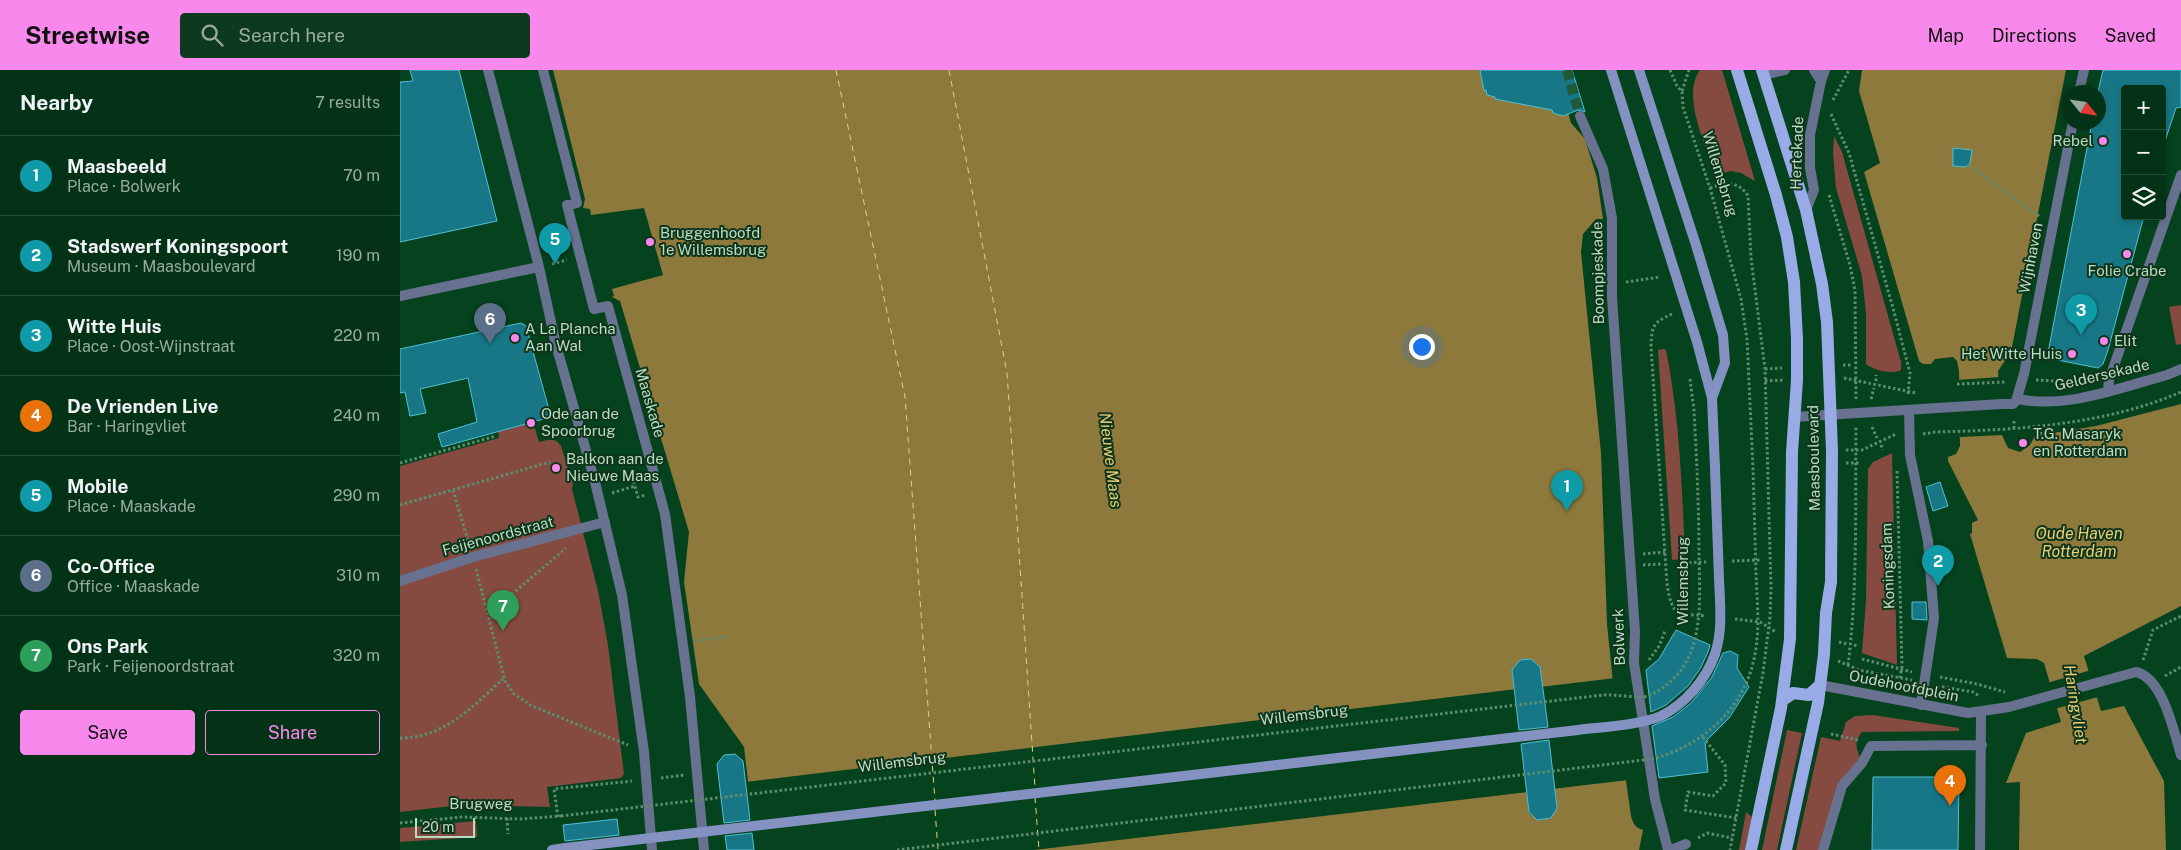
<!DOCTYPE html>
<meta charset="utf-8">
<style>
body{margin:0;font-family:"Public Sans",sans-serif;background:#0d3a1f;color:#f1f3f6}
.controls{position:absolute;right:15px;top:15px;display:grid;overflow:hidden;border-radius:5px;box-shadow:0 2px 8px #0003}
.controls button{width:45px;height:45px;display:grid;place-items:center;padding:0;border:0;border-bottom:1px solid #254d35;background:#043216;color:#f1f3f6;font:25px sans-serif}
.compass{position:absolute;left:1661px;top:15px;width:45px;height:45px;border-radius:50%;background:#043216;box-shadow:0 2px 8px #0003;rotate:120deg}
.scale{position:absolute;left:15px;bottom:12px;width:60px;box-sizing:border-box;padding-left:5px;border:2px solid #baddc2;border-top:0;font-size:14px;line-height:18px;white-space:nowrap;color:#baddc2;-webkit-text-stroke:4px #0e351b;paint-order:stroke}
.you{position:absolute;left:1021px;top:276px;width:18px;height:18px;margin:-12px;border:4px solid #fff;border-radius:50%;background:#1a73e8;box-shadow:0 0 0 8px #1a73e833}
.badge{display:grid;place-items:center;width:32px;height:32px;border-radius:50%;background:#f888eb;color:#fff;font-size:16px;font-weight:700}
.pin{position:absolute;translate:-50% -41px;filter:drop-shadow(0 1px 2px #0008)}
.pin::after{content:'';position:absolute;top:26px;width:18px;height:15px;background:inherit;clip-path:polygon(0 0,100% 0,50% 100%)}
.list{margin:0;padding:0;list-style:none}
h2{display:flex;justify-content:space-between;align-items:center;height:65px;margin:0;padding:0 20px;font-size:21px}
h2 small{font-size:16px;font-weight:400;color:#97aaa1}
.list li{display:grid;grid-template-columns:32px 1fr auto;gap:15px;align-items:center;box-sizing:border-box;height:80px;padding:0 20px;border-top:1px solid #254d35}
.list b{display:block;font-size:19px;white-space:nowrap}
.list p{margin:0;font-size:16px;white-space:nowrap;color:#97aaa1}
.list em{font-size:16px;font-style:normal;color:#97aaa1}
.actions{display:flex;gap:10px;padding:15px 20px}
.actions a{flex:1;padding:11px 0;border:1px solid #f888eb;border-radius:5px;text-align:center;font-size:18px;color:#f888eb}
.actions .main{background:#f888eb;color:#111}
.icon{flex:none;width:28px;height:28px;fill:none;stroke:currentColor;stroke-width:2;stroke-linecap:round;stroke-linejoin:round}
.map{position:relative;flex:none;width:1781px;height:780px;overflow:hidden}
header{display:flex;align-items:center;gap:30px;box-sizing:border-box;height:70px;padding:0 25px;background:#f888eb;color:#111}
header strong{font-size:24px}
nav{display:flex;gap:28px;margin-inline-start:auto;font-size:18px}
.search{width:350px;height:45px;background:#0d3a1f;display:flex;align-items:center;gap:12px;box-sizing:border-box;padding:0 18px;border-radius:5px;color:#97aaa1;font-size:19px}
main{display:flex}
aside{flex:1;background:#043216}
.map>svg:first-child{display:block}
</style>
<header>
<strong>Streetwise</strong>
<div class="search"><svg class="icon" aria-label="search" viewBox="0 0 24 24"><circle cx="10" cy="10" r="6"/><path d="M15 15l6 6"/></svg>Search here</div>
<nav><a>Map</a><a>Directions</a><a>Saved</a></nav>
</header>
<main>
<aside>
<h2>Nearby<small>7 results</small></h2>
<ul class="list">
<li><span class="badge" style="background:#0f9aa8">1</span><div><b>Maasbeeld</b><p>Place · Bolwerk</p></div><em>70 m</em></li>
<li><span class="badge" style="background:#0f9aa8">2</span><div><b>Stadswerf Koningspoort</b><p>Museum · Maasboulevard</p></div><em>190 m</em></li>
<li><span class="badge" style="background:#0f9aa8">3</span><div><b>Witte Huis</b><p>Place · Oost-Wijnstraat</p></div><em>220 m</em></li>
<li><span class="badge" style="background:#e8710a">4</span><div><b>De Vrienden Live</b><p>Bar · Haringvliet</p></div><em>240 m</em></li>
<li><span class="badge" style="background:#0f9aa8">5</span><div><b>Mobile</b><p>Place · Maaskade</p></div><em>290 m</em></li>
<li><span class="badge" style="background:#5c6f8a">6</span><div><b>Co-Office</b><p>Office · Maaskade</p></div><em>310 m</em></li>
<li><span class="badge" style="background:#2e9e5b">7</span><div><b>Ons Park</b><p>Park · Feijenoordstraat</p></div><em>320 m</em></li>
</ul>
<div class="actions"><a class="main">Save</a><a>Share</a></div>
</aside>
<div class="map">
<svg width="1781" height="780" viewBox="0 0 1781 780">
<rect width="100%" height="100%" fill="#05421e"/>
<path fill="#864b40" d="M1300 0H1322L1355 111 1341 103 1331 101 1316 105 1315 103C1306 75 1281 26 1300 0Z
M1434 66 1442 82 1501 292V300C1493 305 1473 300 1466 294V244L1462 206 1436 118 1433 83Z
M1781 235V274L1776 275 1769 237Z
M1263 279 1266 280C1280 350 1282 418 1285 489L1272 490 1258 280Z
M133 352 139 372C148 370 155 367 161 376L173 414 172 419 198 521 208 575 224 704 221 708 147 717 150 737 60 735 0 742V396L99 368 98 362Z
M1492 383 1497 595 1462 583 1466 530 1468 399 1473 392Z
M1473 645 1559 658V661L1462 662C1454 671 1456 677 1460 688L1438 715 1419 780H1396L1421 667 1440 671 1446 652 1455 646Z
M1387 660 1402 663 1377 780H1362Z
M1346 742 1352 747 1345 780H1339Z
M76 751 77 767 0 772V758Z"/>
<path fill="#8d793c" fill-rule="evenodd" d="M153 0H1156L1171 53 1185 69 1197 108 1203 149H1196L1183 164 1181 182 1201 383 1207 554 1215 633 1231 746C1233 753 1235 758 1243 760L1239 780H356L344 677 299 614 284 512 289 462 220 231 212 227 214 226 212 219 263 205 244 138 191 145 190 139 183 138 185 129ZM1131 589 1140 597 1157 738 1151 748 1137 750 1129 743 1112 600 1120 590Z
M1462 0H1666L1611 282 1598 301 1602 365 1608 378 1620 382 1630 375 1635 366 1696 356 1781 334V536L1684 586 1701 641 1724 636 1764 711 1766 780H1619L1620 712 1606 713 1626 663 1661 652 1644 593 1637 589 1607 588 1570 464 1572 463V453L1578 450 1548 391V387L1556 384 1560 376 1559 301 1557 291 1553 287 1535 289 1531 294H1523L1519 291 1464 102 1480 93 1459 21Z"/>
<path fill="#05421e" d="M1600 307 1603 365 1560 367V361L1558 360 1557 310Z
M1691 600 1698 627 1654 639 1647 613Z
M1216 608 1228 710 1152 719 1140 617Z
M1117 619 1129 722 634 780H354L346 712Z"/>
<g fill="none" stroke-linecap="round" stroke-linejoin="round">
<path stroke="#ebce74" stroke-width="1" stroke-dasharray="6 5" stroke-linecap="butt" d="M436 0 505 327 535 731
M549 0 607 303 635 718
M635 727 639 780
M535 740 538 780"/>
</g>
<path fill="#187786" stroke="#4ec0d5" d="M10 0H59L97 151 0 172V12L13 11Z
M1080 0H1172L1185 42 1178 40 1163 46 1153 43 1152 40 1095 29V27L1087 25 1086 20 1084 21Z
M1703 0H1781V37L1776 38 1765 71 1762 70V19H1725V146H1744L1708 280 1703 294 1698 298 1647 288 1692 52H1698V22Z
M1553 78 1572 80 1570 93 1566 97 1553 96Z
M121 253 126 256 151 347 42 377 38 364 77 352 68 308 20 319 26 343 10 346 5 322 0 323V279Z
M1540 412 1548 436 1533 441 1526 417Z
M1512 532H1526L1527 550 1512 549Z
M1276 560 1310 575 1308 582 1300 599 1288 616 1266 635 1251 642 1246 600 1259 589Z
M1330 581 1338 585 1337 598 1349 617 1329 648 1305 672 1308 702 1259 708 1252 656 1273 647 1291 633 1312 607 1323 583Z
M1131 589 1140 597 1148 657 1119 660 1112 600 1120 590Z
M1149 670 1157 738 1151 748 1137 750 1129 742 1121 674Z
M335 684 343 691 350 750 324 753 317 694 324 685Z
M1473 707H1559L1558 780H1472Z
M217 749 219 765 165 771 163 755Z
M352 763 354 780H327L325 766Z"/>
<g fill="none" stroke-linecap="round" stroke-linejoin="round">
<path stroke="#205937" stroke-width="10" stroke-dasharray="10 5" stroke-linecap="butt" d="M1167 0 1180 46"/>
<path stroke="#5c8d6d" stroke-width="3" stroke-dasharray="2.5 2.5" stroke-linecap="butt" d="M1270 0 1277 16 1282 22 1283 37 1310 118 1341 229 1347 269 1353 398
M1282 21 1289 0
M1433 30 1449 0
M1663 41 1666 28
M1431 44 1449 83 1493 238 1510 303 1508 324
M1568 95 1640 147
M1310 118C1325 112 1339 111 1348 126L1351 188 1365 299 1371 519 1370 547 1363 603 1330 780
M1429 125 1450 195 1455 220 1456 330
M152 194 167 190
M1226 212 1260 207
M1272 244C1252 253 1252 256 1251 276L1267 514C1272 547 1277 543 1306 546
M1443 295H1453
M1365 299 1382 298
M1444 308 1516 323
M1290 309 1294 340 1297 399
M1636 310 1679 312
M1365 311 1383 310
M1476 311V305
M1557 314 1606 312
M1471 329 1474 318
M1614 351V358
M1472 357 1477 368
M1640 357 1641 365
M1523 364 1535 362C1618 360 1704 355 1781 322
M1481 375 1483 380
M1446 380H1462L1496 364
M0 393 96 366
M1446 393H1460
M1497 401 1502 596 1500 608
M241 404 232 406 238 427 246 425
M53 420 69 474
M212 423 235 416
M0 435 150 392
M1243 484 1265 482
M1332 491 1362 490
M1279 493 1306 492
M1243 495 1261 494
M76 499 105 611 114 624 132 636 228 675
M89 544 166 478
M1335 549 1360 552 1376 562
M295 571 329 566
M1439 572 1447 574
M1454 575 1459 576
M1462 589 1512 602
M1249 590 1259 576 1265 561
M1743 590 1753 560 1781 546
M1438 591 1459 600 1512 610
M1448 595C1458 516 1455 436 1456 356
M1765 606 1781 597
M1540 607 1577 614 1605 622
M1537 616 1573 622 1579 626
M1431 664 1458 670
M1303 667 1325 695 1326 713 1313 726 1288 722 1285 740 1336 748
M0 668C45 668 73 636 104 608
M261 708 284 705
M158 747 154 719 232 711
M107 748 108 764
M0 753 63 747 120 749 161 746
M1298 768 1307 763 1332 768"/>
<path stroke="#68718f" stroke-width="10" d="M1421 11 1425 0
M1509 341 1510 385 1528 471 1534 548 1521 635"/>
<path stroke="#68718f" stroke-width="10" d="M88 0 139 197 156 275 195 412 222 525 244 682 252 780
M143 0 177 133 167 135 194 239 208 236 265 444 290 627 304 780
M1364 5 1385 0
M1679 22 1684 0
M1180 46 1203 99 1212 148V227L1235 561 1234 593 1255 729 1268 780
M1406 140 1414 120 1410 98V65L1421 11 1414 0
M0 226 139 197
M1708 321 1709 310 1781 105
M1618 329C1668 339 1718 318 1767 305L1781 299
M1394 347 1601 334H1613L1616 331 1624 304 1673 52
M0 511 73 487 205 452
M1420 615 1568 643 1609 637 1736 602C1763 608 1774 662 1781 685
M1271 780 1286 774
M1423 780 1442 716 1462 693 1471 676 1582 675
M1580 780 1581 643"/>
<path stroke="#8492c1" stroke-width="10" d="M1211 0 1297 272 1312 328 1315 398
M1239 0 1296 175 1323 265 1325 293 1312 328
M152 780 165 778"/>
<path stroke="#99abe7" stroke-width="12" d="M1337 0 1376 125 1387 167 1394 212 1397 269V310L1392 382 1390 569 1381 638 1351 780
M1362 0 1406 140 1422 214 1427 252 1432 381 1431 512 1426 543 1424 584 1418 633 1386 780
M1383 630 1393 623 1409 625 1420 615"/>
<path stroke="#5c8d6d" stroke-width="3" stroke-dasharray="2.5 2.5" stroke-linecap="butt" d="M161 746 1203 625C1214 624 1241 629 1248 626 1306 600 1300 539 1299 486 1299 457 1298 428 1297 399
M497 780 1252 689C1303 676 1346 637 1355 584 1360 558 1357 530 1356 504 1355 469 1354 433 1353 398"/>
<path stroke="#8492c1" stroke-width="10" d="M165 778 1178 660C1202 657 1240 655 1261 646 1285 634 1306 610 1315 584 1323 561 1320 533 1319 509 1318 472 1316 435 1315 398"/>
</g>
<g fill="#f888eb" stroke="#0e351b" stroke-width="2">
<circle cx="1703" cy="71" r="5"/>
<circle cx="250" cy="172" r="5"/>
<circle cx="1727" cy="184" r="5"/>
<circle cx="115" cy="268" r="5"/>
<circle cx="1704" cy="271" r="5"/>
<circle cx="1672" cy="284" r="5"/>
<circle cx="131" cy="353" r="5"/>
<circle cx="1623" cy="373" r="5"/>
<circle cx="156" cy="398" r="5"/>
</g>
<g text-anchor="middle" stroke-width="4" stroke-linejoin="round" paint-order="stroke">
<g font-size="15" fill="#baddc2" stroke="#0e351b" text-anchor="start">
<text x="1693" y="76" text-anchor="end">Rebel</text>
<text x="260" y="168">Bruggenhoofd<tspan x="260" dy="17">1e Willemsbrug</tspan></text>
<text x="1727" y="206" text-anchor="middle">Folie Crabe</text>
<text x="125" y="264">A La Plancha<tspan x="125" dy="17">Aan Wal</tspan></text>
<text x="1714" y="276">Elit</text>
<text x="1662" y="289" text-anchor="end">Het Witte Huis</text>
<text x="141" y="349">Ode aan de<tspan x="141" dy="17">Spoorbrug</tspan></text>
<text x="1633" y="369">T.G. Masaryk<tspan x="1633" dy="17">en Rotterdam</tspan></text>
<text x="166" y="394">Balkon aan de<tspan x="166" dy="17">Nieuwe Maas</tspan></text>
</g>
<g font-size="15" fill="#baddc2" stroke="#0e351b">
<text transform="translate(1397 83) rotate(-88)" y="5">Hertekade</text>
<text transform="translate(1320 104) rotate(73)" y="5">Willemsbrug</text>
<text transform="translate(1631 188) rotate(-79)" y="5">Wijnhaven</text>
<text transform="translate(1198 203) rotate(-91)" y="5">Boompjeskade</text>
<text transform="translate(1702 305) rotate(-13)" y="5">Geldersekade</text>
<text transform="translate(250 333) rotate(74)" y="5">Maaskade</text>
<text transform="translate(1414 388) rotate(-91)" y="5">Maasboulevard</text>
<text transform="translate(98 466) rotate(-15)" y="5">Feijenoordstraat</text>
<text transform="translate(1488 496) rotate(-92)" y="5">Koningsdam</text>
<text transform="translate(1283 511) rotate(-90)" y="5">Willemsbrug</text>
<text transform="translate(1219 567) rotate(-92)" y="5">Bolwerk</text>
<text transform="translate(1504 616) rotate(11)" y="5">Oudehoofdplein</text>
<text transform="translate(904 645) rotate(-7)" y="5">Willemsbrug</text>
<text transform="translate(502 692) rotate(-7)" y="5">Willemsbrug</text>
<text x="81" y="739">Brugweg</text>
</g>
<g font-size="16" font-style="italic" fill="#ebce74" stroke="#0e351b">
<text transform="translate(711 390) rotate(83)" y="6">Nieuwe Maas</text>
<text x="1679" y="469">Oude Haven<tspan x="1679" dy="18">Rotterdam</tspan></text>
<text transform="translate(1676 634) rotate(81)" y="6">Haringvliet</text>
</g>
</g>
</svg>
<div class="controls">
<button>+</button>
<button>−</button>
<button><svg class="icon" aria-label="layers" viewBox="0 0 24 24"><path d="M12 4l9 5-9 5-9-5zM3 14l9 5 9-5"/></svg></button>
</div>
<svg class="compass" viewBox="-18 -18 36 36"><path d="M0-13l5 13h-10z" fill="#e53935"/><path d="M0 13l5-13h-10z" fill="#97aaa1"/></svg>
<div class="scale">20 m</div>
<div class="you"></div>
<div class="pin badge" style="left:1167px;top:441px;background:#0f9aa8">1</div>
<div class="pin badge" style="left:1538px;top:516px;background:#0f9aa8">2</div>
<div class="pin badge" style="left:1681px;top:265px;background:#0f9aa8">3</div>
<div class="pin badge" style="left:1550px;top:736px;background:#e8710a">4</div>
<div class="pin badge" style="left:155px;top:194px;background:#0f9aa8">5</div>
<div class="pin badge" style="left:90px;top:274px;background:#5c6f8a">6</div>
<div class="pin badge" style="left:103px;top:561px;background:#2e9e5b">7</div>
</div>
</main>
